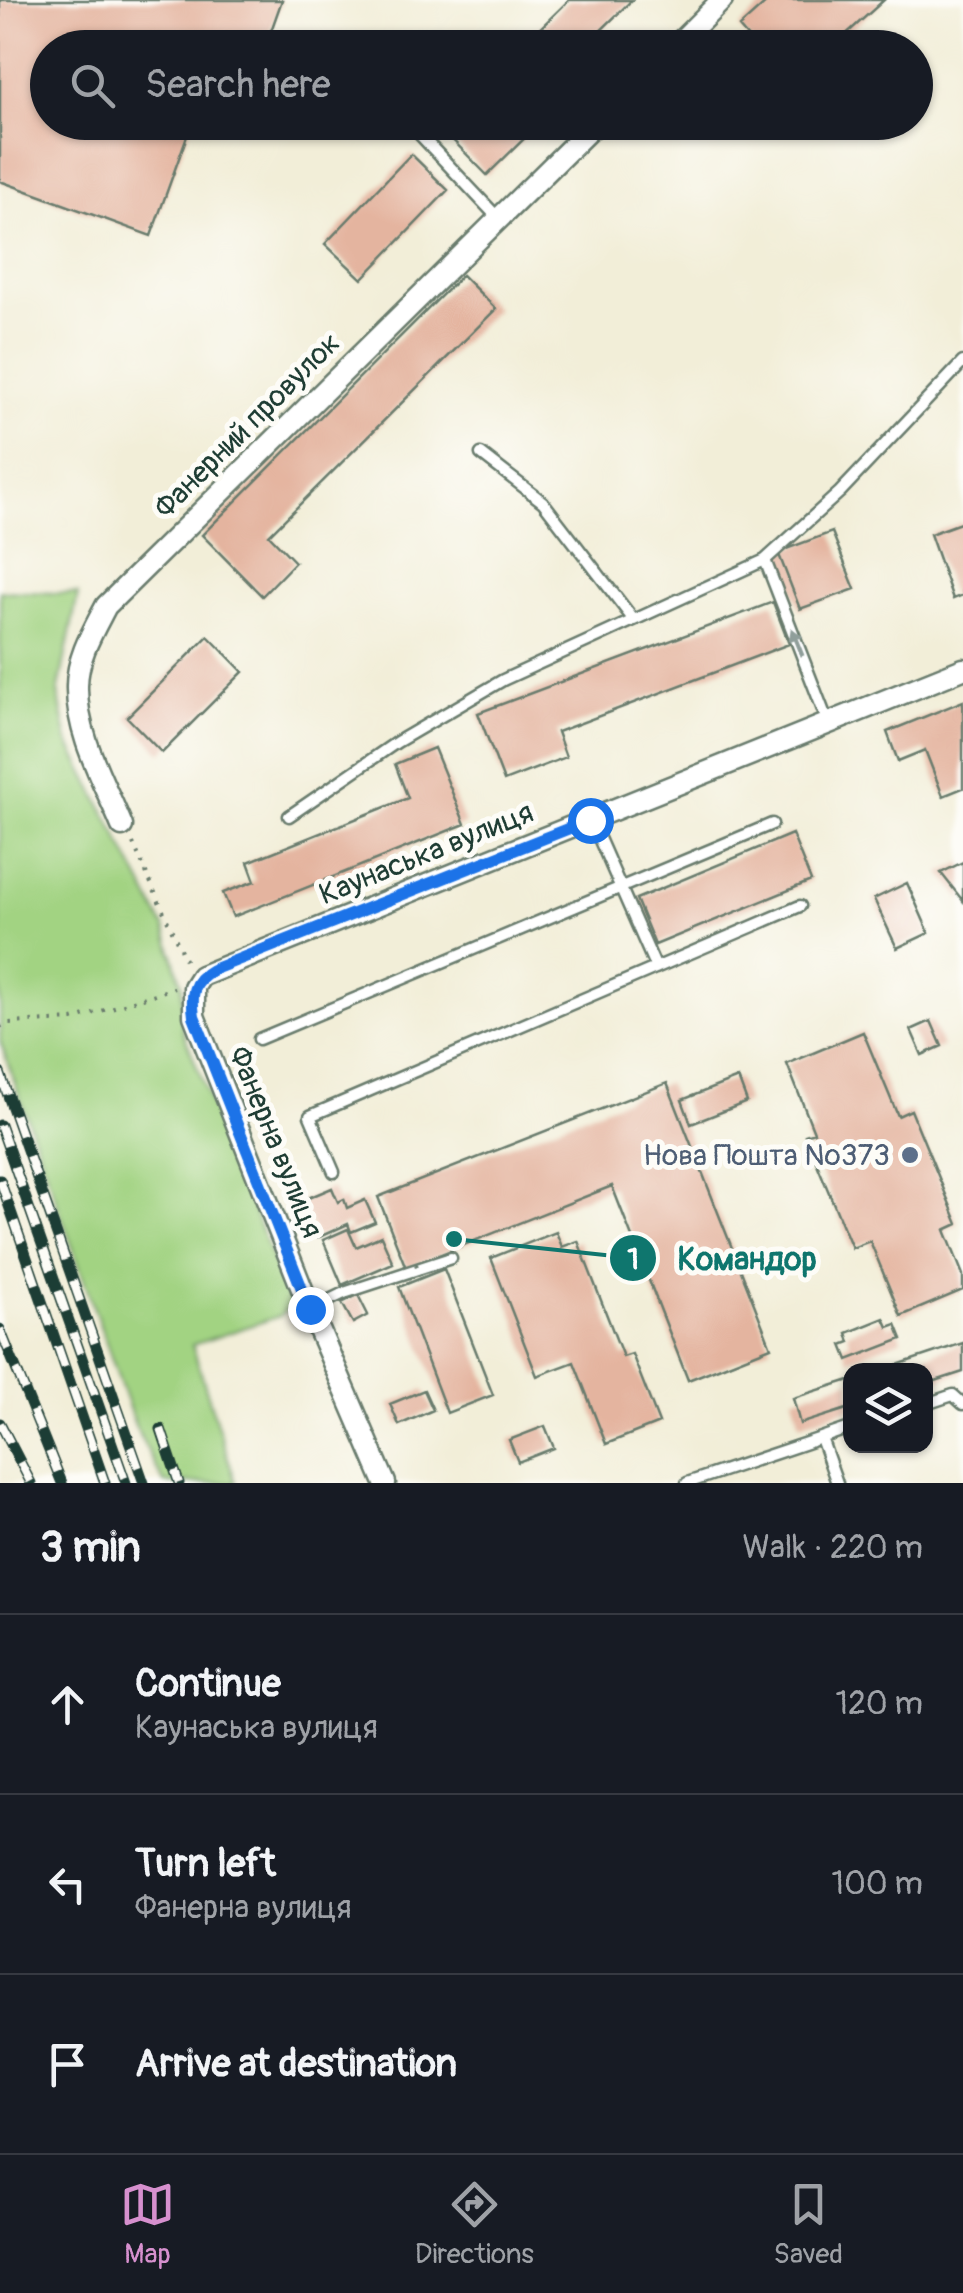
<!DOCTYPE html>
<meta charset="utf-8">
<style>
body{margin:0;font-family:Pangolin,sans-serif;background:#20242c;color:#f1f3f6}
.controls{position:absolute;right:30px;bottom:30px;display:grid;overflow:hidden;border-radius:20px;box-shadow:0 2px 8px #0004}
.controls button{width:90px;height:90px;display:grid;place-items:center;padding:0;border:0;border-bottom:2px solid #363941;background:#171b24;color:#f1f3f6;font:50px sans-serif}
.stop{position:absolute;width:30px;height:30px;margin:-22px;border:8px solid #1a73e8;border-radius:50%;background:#fff}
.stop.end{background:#1a73e8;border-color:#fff;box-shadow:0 2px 10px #0008}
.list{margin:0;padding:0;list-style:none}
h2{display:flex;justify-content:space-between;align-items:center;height:130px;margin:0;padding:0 40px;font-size:42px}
h2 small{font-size:32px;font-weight:400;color:#9ea1a6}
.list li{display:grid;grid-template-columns:65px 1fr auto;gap:30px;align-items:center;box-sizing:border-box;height:180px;padding:0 40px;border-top:2px solid #363941}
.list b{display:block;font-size:38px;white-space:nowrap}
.list p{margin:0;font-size:32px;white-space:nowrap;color:#9ea1a6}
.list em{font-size:32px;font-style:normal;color:#9ea1a6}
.icon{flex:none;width:55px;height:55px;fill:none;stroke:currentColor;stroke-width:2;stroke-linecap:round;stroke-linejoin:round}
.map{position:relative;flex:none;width:963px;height:1483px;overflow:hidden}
.search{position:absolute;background:#171b24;box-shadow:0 2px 8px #0004;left:30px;right:30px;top:30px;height:110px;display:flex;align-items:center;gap:25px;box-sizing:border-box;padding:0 35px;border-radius:55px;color:#9ea1a6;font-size:38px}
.sheet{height:670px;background:#171b24}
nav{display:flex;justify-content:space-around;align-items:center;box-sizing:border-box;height:140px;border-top:2px solid #363941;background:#171b24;font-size:28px;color:#9ea1a6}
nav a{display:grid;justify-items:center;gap:5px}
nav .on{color:#d690ce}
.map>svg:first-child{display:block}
</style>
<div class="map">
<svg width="963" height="1483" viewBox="0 0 963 1483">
<rect width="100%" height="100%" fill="#fdfcf7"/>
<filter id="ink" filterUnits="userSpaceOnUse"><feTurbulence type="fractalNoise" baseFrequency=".01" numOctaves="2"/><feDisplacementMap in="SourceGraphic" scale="20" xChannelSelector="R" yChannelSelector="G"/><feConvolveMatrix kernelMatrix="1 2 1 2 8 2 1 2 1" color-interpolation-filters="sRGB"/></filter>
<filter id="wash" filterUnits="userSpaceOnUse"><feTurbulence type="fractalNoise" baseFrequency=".0048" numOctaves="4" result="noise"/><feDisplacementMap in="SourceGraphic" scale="40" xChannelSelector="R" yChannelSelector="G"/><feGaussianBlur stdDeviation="2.25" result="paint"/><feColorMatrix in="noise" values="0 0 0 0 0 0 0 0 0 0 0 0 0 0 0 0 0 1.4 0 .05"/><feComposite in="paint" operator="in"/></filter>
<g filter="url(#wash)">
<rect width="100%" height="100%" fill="#f2eed8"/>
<path fill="#a2d382" stroke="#60885b" stroke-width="2.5" d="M0 591 78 594 58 693 68 741 165 928 182 986V1029L291 1306 280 1316 192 1345 236 1483H164L136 1428 0 1041Z"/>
<g id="blocks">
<path fill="#e4b49f" d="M0 0H282L265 48H48V122H192L151 236 0 181Z
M569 0H632L583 48H520Z
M769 0H884L831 48H757L739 27Z
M443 122H520L530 133 487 175 439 126Z
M411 154 448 190 362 279 325 244Z
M462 275 496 309 269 535 295 562 262 596 202 535Z
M963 522V595L953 599 930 534Z
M832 532 855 589 800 609 778 552Z
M773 602 789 644 557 732 566 757 504 781 478 713Z
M208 636 243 672 162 753 127 717Z
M963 701V788L943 796 925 750 898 761 887 732Z
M434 748 465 824 233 917 223 893 255 881 248 862 408 798 395 764Z
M792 834 811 881 655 945 636 899Z
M963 862V901L941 873Z
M907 883 929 933 897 948 874 899Z
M931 1021 942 1046 922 1055 911 1030Z
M863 1032 898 1116 911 1110 958 1224 945 1230 963 1275V1290L901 1316 870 1241 852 1248 805 1135 814 1132 787 1064Z
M738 1078 747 1102 691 1124 682 1100Z
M667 1083 771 1347 688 1380 612 1186 406 1268 378 1197Z
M332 1188 338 1202 344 1199 347 1208 365 1200 375 1222 351 1232 348 1224 317 1238 301 1201Z
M348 1229 356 1247 381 1236 393 1263 342 1285 323 1240Z
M556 1232 562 1247 578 1241 623 1357 632 1354 659 1423 606 1444 574 1362 537 1376 491 1258Z
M444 1269 493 1395 447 1413 399 1287Z
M358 1295 368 1315 353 1323 342 1303Z
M884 1318 888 1327 896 1324 902 1339 848 1360 842 1345 850 1342 847 1333Z
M963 1343V1372L926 1384V1370H882Z
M850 1380V1408L800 1424 793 1398Z
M424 1390 433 1410 399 1425 390 1404Z
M545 1426 554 1448 518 1462 509 1440Z"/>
</g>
</g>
<g filter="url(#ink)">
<use href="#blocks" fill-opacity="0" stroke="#697b6d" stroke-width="2.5"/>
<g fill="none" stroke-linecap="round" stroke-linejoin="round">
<g stroke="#697b6d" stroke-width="15">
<path id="lane" d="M408 122 499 219
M481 454 543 502 633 619
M765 560 828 723
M289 816 397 742 503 680 765 560 840 492 963 362
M591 820 656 968
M259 1039 772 824
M334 1172 310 1116 800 906
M311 1309 344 1293 451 1258
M926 1404 953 1395 963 1404
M821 1438 850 1428
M687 1483 821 1438 837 1483"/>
</g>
<g stroke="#697b6d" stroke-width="25">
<path id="street" d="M674 48 722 0
M122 826C104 782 76 735 77 686 77 657 93 631 106 606L597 122
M385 1483 310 1309 194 1016V987L201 976 963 669"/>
</g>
<path stroke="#697b6d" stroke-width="4" stroke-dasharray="2.5 8" stroke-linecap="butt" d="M642 48 655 35
M133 843 186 962
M0 1027 7 1023 73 1020 174 988"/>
<use href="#lane" stroke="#fff" stroke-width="10"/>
<use href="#street" stroke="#fff" stroke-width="20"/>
<g stroke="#1f3d34" stroke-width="11">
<path id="rail" d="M0 1073 144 1483
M0 1125 126 1483
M0 1180 105 1483
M0 1329 62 1483
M0 1423 31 1483
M161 1429 179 1483"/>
</g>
<use href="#rail" stroke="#fdfcf7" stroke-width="8" stroke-dasharray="22" stroke-linecap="butt"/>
<path stroke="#697b6d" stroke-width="4" stroke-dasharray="2.5 8" stroke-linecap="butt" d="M416 1264 421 1278"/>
</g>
<defs><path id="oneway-solid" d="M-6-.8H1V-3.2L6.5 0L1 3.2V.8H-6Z" transform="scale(2.5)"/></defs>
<use fill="#8f9e9a" href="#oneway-solid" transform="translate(797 642) rotate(-112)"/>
</g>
<g fill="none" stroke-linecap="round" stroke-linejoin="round" filter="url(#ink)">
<path stroke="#1a73e8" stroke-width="12" d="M310 1309 194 1016C191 995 192 981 212 970L590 820"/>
</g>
<circle fill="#5c6f8a" stroke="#fdfcf7" stroke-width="4" cx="910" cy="1155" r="10"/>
<g text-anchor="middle" stroke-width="10" stroke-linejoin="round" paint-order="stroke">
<g font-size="30" fill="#1f3d34" stroke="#fdfcf7">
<text transform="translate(247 425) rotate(-45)" y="10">Фанерний провулок</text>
<text transform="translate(426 853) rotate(-22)" y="10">Каунаська вулиця</text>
<text transform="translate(276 1142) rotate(68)" y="10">Фанерна вулиця</text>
</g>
<g font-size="30" fill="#4e5e75" stroke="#fdfcf7" text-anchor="end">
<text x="890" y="1165">Нова Пошта №373</text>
</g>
</g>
<path fill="none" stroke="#0f766e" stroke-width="4" d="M454 1239L633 1258"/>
<g fill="#0f766e" stroke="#fdfcf7" stroke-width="4">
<circle cx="454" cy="1239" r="10"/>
<circle cx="633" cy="1258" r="25"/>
</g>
<g font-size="30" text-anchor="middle" font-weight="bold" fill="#fff">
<text x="633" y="1269">1</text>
</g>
<g font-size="32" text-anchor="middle" font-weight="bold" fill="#0f766e" stroke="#fdfcf7" stroke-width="10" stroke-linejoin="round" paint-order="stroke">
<text x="747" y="1270">Командор</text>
</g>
</svg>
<div class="controls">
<button><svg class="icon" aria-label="layers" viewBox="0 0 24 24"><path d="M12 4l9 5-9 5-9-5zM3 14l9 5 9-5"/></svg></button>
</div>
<div class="stop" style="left:590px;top:820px"></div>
<div class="stop end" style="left:310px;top:1309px"></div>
<div class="search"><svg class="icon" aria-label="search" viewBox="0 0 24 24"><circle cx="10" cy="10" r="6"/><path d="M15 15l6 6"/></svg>Search here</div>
</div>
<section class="sheet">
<h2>3 min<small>Walk · 220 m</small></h2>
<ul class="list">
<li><svg class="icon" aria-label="ahead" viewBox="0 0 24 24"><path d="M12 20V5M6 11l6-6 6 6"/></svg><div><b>Continue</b><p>Каунаська вулиця</p></div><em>120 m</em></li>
<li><svg class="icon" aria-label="left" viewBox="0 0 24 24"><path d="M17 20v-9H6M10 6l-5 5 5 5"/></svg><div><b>Turn left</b><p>Фанерна вулиця</p></div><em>100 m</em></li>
<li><svg class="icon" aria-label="arrive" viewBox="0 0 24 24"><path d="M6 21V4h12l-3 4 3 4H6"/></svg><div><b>Arrive at destination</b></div></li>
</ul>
</section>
<nav>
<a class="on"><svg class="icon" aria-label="map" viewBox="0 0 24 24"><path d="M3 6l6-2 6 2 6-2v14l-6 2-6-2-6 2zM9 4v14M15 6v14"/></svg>Map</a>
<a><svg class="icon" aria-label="directions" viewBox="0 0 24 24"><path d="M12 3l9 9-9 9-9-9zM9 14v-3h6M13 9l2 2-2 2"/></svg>Directions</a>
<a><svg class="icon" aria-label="saved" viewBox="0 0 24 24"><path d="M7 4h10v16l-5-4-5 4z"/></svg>Saved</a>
</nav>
